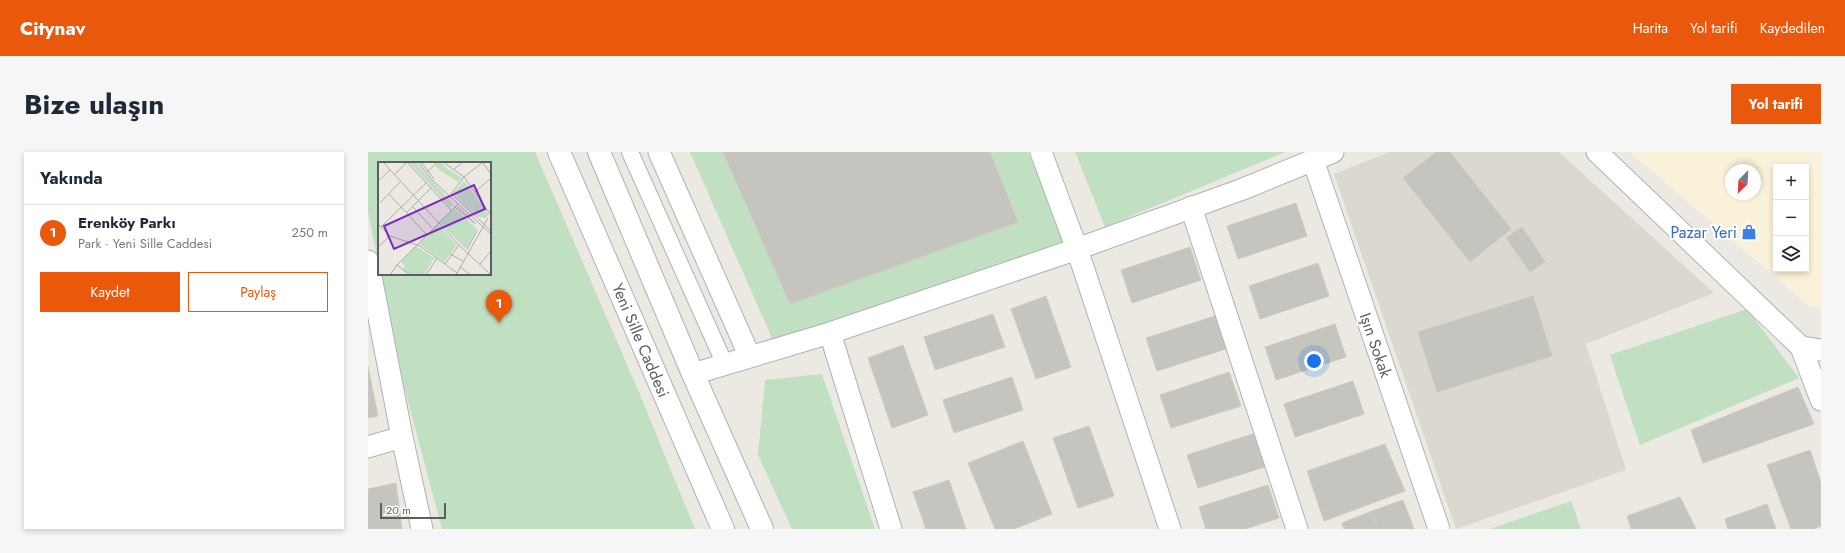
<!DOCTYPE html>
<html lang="tr">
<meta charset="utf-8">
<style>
body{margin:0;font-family:Jost,sans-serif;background:#f6f6f7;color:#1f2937}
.controls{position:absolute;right:12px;top:12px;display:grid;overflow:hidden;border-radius:0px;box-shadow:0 2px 6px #0003}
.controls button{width:36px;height:36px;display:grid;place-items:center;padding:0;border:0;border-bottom:1px solid #e0e1e3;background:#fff;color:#1f2937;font:20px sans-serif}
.compass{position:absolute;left:1357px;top:12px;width:36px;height:36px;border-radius:50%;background:#fff;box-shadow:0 2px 6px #0003;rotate:204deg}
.scale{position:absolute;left:12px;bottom:10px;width:66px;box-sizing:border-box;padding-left:4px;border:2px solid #5a5d61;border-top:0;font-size:11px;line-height:14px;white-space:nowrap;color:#5a5d61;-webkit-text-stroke:3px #fff;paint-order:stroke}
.you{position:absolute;left:946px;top:209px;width:14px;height:14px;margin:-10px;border:3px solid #fff;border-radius:50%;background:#1a73e8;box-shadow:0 0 0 6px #1a73e833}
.badge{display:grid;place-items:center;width:26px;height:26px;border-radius:50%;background:#ea580c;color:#fff;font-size:13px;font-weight:700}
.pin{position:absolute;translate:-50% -33px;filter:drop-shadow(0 1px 2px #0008)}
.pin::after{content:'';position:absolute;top:21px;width:14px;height:12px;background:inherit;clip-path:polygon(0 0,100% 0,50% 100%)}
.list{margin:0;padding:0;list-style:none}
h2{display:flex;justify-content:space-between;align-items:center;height:52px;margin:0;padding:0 16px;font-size:17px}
h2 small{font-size:13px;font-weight:400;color:#747a83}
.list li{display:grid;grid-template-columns:26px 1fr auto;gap:12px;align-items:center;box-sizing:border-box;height:56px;padding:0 16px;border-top:1px solid #e0e1e3}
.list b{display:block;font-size:15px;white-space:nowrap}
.list p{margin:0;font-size:13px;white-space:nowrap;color:#747a83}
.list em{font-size:13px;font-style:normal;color:#747a83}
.actions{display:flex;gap:8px;padding:12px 16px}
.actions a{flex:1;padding:9px 0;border:1px solid #ea580c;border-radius:0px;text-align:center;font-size:14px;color:#ea580c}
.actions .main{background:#ea580c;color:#fff}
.icon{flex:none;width:22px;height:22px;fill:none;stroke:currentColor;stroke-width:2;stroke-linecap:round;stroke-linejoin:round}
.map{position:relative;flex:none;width:1453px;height:377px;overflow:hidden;border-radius:0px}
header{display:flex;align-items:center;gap:24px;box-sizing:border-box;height:56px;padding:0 20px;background:#ea580c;color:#fff}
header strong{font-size:19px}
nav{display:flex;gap:22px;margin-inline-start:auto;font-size:14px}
.intro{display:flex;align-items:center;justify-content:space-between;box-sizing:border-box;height:96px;padding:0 24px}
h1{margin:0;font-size:28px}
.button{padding:10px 18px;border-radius:0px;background:#ea580c;color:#fff;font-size:14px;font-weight:700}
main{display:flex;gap:24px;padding:0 24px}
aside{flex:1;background:#fff;border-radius:0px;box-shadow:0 2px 6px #0003}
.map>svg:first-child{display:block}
</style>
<header>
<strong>Citynav</strong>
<nav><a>Harita</a><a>Yol tarifi</a><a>Kaydedilen</a></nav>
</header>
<div class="intro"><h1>Bize ulaşın</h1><a class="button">Yol tarifi</a></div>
<main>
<aside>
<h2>Yakında<small></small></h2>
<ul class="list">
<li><span class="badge">1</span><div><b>Erenköy Parkı</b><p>Park · Yeni Sille Caddesi</p></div><em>250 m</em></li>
</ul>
<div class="actions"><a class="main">Kaydet</a><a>Paylaş</a></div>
</aside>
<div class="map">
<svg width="1453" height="377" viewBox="0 0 1453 377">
<rect width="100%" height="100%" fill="#ebe9e2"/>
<path fill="#f9f1d9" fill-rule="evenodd" d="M1262 0H1453V156L1442 155ZM1408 15H1438V117H1408ZM1363 18H1387V42H1363Z"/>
<path fill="#dbd8d0" d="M1021 0H1191L1346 141 1218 192 1258 318 1088 377 966 22Z"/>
<path fill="#c1e0c1" d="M0 0H167L273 245 327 377H74L32 219 12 122H122V11H11V115L0 60Z
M322 0H660L697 90 406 191Z
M707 0H917L737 75Z
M1379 157 1431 226 1272 293 1242 203Z
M454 222 507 377H424L390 303 397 228Z
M1203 349 1213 377H1122Z"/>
<path fill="#c6c4be" stroke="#cfcac1" d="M355 0H622L650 70 422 152Z
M1068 0H1082L1143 77 1102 110 1035 26Z
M928 51 939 84 870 107 859 74Z
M1154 75 1177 110 1162 120 1138 86Z
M822 95 833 128 764 151 753 118Z
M950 111 961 144 892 167 881 134Z
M678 144 703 215 668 227 643 157Z
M1165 144 1184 204 1069 240 1050 180Z
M625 162 637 195 567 218 556 185Z
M847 164 858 197 789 219 778 186Z
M967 172 978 205 908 228 897 195Z
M535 193 560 263 524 276 500 206Z
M0 215 10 264 0 266Z
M861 220 873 254 803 276 792 243Z
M644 225 655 258 586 281 575 248Z
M985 229 996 262 927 285 916 252Z
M1430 235 1446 272 1335 311 1323 278Z
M721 274 746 344 710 356 685 286Z
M888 281 900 314 830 336 819 303Z
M655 289 684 362 646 377H627L600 311Z
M1017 292 1037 339 956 369 939 319Z
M1442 298 1453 331V374L1445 377H1423L1399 313Z
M581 328 598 377H558L545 340Z
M28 331 34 377H0V337Z
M900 333 911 366 877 377H838L831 355Z
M1312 345 1328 377H1263L1259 364Z
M1035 348 1046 377H1010L1004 359Z
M1399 352 1408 377H1360L1357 367Z
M1004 359 1010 377H976L974 371Z"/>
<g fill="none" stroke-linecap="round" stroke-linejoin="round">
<g stroke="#afb2b6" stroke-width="18">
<path id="pedestrian" d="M262 0 354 206"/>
</g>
<g stroke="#afb2b6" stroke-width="23">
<path id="minor" d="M291 0 382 205
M673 0 709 97 802 377
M1229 0 1433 195 1453 248
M945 8 1071 377
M823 55 929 377
M0 109 34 285 54 377
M462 181 523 377
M1433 195 1453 198
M325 222 462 181 709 97 875 37 965 0
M0 295 34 285"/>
</g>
<g stroke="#aeb1b5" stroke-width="24">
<path id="secondary" d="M191 0 355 377
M231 0 325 222 394 377"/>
</g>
<use href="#pedestrian" stroke="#fff" stroke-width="16"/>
<use href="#minor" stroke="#fff" stroke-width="21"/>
<use href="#secondary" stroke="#fff" stroke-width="22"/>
</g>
<defs>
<g id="shop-bare" transform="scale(1.2)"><path d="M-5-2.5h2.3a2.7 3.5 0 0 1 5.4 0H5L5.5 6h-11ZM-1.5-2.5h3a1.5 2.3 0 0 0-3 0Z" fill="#3f7fe0" stroke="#fff" stroke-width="2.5" paint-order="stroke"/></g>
</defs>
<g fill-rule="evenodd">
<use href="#shop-bare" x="1381" y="80"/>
</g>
<g text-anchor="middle" stroke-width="4" stroke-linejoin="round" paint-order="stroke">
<g font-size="16" fill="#366cbe" stroke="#fff" text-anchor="end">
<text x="1369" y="86">Pazar Yeri</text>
</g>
<g font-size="16" fill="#5a5d61" stroke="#fff">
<text transform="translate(273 188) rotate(67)" y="6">Yeni Sille Caddesi</text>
<text transform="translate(1008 193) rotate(71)" y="6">Işın Sokak</text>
</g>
</g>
<g transform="translate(10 10)">
<rect width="113" height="113" fill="#ebe9e2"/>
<path d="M31 0H37L76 43 72 45ZM62 0 66 4 84 16 80 20 63 9 57 4ZM86 19 111 52 108 56 100 55 75 31ZM76 46 99 67 88 87 61 60ZM59 62 79 83 66 100 41 82ZM38 84 56 96 46 113H33L25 107 27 104 23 100Z" fill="#c1e0c1"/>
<path fill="none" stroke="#adadaa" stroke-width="1" d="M5 0 81 83 113 113M29 0 73 48M40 0 54 18 113 72M43 0 56 17M65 0 86 15 113 53M105 1 113 12M75 8 85 0M50 9 60 0M16 13 29 0M0 19 12 8M97 30 113 16M11 32 48 72M73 32 86 15 105 0M74 32 89 46M2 41 22 20M79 44 98 62M35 45 54 66M77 45 96 61M89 46 113 69M28 51 53 26M0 62 12 74 42 84 79 111M3 65 48 21M0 85 12 74M89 87 99 69M72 92 85 99M67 102 81 83M102 102 113 89M19 103 80 42M82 105 93 113M12 113 19 103 32 113M48 113 59 96M78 113 110 56"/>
<path fill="#7b2cbf" fill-opacity="0.15" stroke="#7b2cbf" stroke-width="2" d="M96 23 107 47 16 87 6 64Z"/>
<rect width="113" height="113" fill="none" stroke="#5a5d61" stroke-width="2"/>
</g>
</svg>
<div class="controls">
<button>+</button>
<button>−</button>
<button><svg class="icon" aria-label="layers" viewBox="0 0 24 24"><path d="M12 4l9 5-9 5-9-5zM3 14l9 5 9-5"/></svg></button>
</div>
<svg class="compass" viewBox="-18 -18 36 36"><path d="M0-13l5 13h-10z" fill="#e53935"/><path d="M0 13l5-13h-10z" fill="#747a83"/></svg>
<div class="scale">20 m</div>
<div class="you"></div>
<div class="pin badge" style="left:131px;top:171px">1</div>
</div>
</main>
